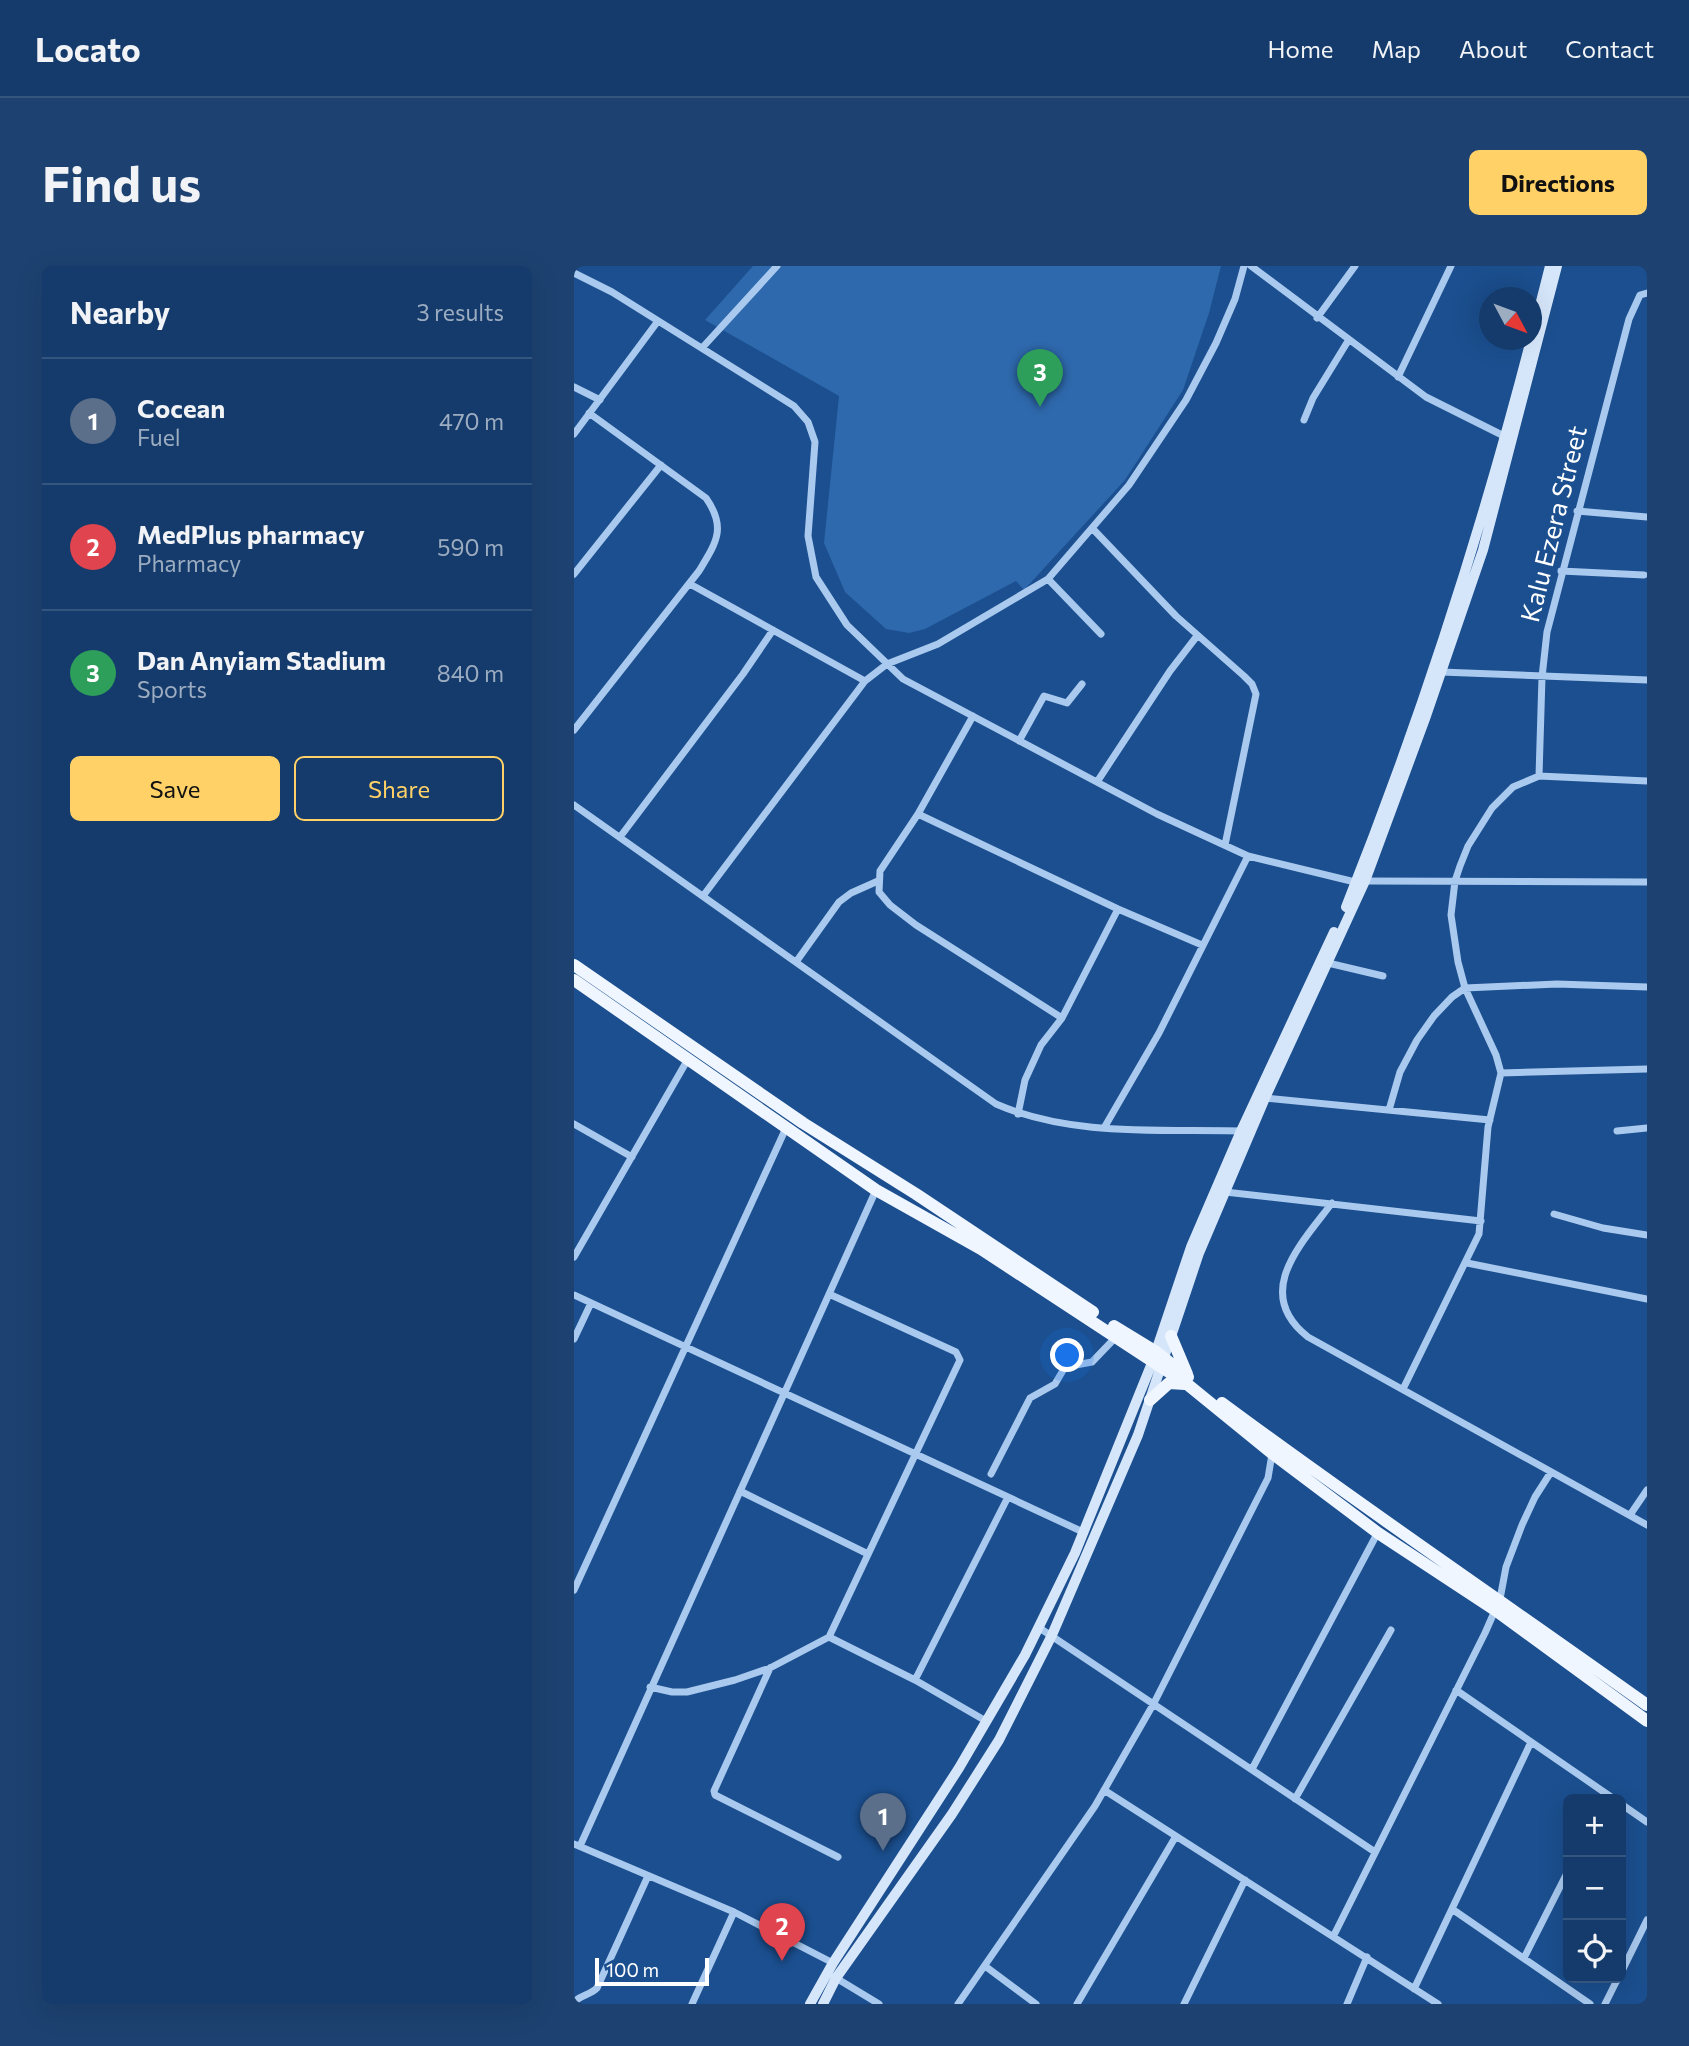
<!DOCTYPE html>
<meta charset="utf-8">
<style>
body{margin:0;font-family:Commissioner,sans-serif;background:#1d4271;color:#f1f3f6}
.controls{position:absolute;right:21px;bottom:21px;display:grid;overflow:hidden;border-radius:10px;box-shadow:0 7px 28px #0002}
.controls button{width:63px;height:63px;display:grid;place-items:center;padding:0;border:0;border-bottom:2px solid #33557e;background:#143b6b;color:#f1f3f6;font:35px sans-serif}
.compass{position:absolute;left:905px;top:21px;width:63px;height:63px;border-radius:50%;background:#143b6b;box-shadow:0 7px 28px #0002;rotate:131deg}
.scale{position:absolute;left:21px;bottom:18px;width:114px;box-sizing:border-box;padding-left:7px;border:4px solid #fff;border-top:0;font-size:19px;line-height:24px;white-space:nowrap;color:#fff;-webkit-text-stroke:5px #1b4f8f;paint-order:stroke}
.you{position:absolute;left:494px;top:1090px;width:24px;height:24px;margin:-18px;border:5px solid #fff;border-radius:50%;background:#1a73e8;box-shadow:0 0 0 10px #1a73e833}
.badge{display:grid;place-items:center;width:46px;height:46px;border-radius:50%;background:#ffd166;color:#fff;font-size:23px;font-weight:700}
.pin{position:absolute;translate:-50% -58px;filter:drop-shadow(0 2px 4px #0008)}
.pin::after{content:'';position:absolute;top:37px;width:24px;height:21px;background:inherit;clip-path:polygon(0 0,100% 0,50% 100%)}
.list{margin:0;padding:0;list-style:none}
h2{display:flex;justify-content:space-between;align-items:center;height:91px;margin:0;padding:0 28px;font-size:30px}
h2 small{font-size:23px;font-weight:400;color:#9dadc1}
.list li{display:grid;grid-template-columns:46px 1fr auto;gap:21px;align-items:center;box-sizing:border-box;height:126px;padding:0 28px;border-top:2px solid #33557e}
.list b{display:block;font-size:26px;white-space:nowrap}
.list p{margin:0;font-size:23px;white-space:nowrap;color:#9dadc1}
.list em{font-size:23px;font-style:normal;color:#9dadc1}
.actions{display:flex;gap:14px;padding:21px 28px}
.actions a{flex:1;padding:16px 0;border:2px solid #ffd166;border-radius:10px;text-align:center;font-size:24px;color:#ffd166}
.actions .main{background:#ffd166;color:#111}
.icon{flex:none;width:38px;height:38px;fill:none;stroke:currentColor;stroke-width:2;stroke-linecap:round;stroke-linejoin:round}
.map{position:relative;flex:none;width:1073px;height:1738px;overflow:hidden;border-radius:10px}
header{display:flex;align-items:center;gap:42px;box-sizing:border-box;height:98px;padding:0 35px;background:#143b6b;border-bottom:2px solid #33557e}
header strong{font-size:33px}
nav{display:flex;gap:38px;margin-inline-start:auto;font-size:24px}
.intro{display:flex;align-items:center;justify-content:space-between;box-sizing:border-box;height:168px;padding:0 42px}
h1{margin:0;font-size:49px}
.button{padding:18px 32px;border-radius:10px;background:#ffd166;color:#111;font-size:24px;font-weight:700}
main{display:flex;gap:42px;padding:0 42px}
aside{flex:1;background:#143b6b;border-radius:10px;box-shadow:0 7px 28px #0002}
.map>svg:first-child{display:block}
</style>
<header>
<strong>Locato</strong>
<nav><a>Home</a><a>Map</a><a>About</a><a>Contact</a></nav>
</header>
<div class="intro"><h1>Find us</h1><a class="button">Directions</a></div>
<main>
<aside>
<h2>Nearby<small>3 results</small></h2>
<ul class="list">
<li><span class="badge" style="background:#5c6f8a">1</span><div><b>Cocean</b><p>Fuel</p></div><em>470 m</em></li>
<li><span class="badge" style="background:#e0444e">2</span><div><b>MedPlus pharmacy</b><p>Pharmacy</p></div><em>590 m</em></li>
<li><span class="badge" style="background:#2e9e5b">3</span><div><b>Dan Anyiam Stadium</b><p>Sports</p></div><em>840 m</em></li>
</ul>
<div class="actions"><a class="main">Save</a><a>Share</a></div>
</aside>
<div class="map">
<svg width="1073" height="1738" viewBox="0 0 1073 1738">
<rect width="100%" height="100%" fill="#1b4f8f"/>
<path fill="#2e69ad" d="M179 0H647L635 47 609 124 551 214 450 324 442 315 351 363 335 367 312 363 271 326 250 277 265 130 131 54Z"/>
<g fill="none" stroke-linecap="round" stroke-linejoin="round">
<path stroke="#a9c9ee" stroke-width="7" d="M677 0 852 131 934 172
M0 7 38 26 220 140 234 156 241 176 234 270 242 311 273 359 329 413 583 548 674 590 781 616
M743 52 781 0
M128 82 203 0
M824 111 877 0
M0 121 26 134
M730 154 739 132 774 75
M0 168 84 55
M1003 245 1073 251
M518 262 602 350 670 410 678 418 682 428 651 579
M987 305 1070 309
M0 308 87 199
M474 313 527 368
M116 318 291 415
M867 406 1073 414
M399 450 344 548 306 605 305 626 316 639 342 659 488 752
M0 464 125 305C142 277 153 262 132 232L15 147
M445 475 470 430 493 437 508 418
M965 510 968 411 973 366 1055 53 1066 29 1073 27
M523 516 596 405 623 370
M0 539 422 838C498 871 586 863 667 865
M344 548 544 643 628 679
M46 571 169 408 199 364
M791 615 1073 616
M129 630 291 415 313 398 364 378 474 313 555 219 612 134 642 77 661 33 670 0
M222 696 265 636 277 627 304 615
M754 697 809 710
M927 807 1073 803
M691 832 916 854
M815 844 826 806 843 774 860 750 878 731 891 722 983 718 1073 721
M444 848 451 814 467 779 488 752 544 643
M0 858 58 891
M530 862 585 767 674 590
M1043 865 1073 862
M651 926 907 955
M758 937C727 978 678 1027 734 1071L1073 1259
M980 948 1029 962 1073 969
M0 991 114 793
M893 997 1073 1033
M255 1028 382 1086 386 1094 255 1371
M0 1029 509 1266
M0 1073 17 1037
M829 1123 905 968 914 861 927 807 922 789 891 722 884 696 877 649 881 615 886 600 894 580 918 542 939 521 965 510 1073 515
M417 1208 456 1132 481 1118 491 1101 518 1096 542 1071
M166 1225 294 1288
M1056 1249 1073 1224
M0 1324 212 862
M464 1361 801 1586
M196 1402 140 1525 141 1529 264 1591
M341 1414 434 1231
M76 1421 98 1426H113L161 1414 196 1402 255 1371 341 1414 412 1455
M882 1424 1040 1533
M678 1503 804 1266
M530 1524 864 1738
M721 1533 817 1364
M1047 1538 1073 1556
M0 1578 160 1646 259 1697
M6 1580 302 924
M878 1643 1016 1738
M760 1669 911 1367 926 1333 932 1301 948 1259 961 1231 977 1206
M950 1692 994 1605
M411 1700 462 1738
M1047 1707 1073 1654
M262 1712 305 1738
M840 1723 957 1476
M0 1736C7 1729 16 1729 23 1722L74 1610
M118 1738 160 1646
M384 1738 521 1540 580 1437 694 1212 698 1188
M503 1738 602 1570
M610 1738 671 1614
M773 1738 793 1691
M1031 1738 1044 1712"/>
<path stroke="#d6e6fa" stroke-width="10" d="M958 71 976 0
M772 641C846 456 907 267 957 74
M236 1738 259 1697 385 1502 451 1389 501 1287 578 1097 617 981 667 865 760 666
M249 1738 262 1712 378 1548 425 1474 478 1369 564 1169 625 987 691 832 791 615 852 450 909 284 983 0"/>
<path stroke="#f0f6ff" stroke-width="12" d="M0 699 229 857 342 928 519 1046
M0 714 302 924 407 983 613 1118 699 1188 804 1267 921 1344 1073 1455
M540 1060 581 1085 614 1111
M597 1070 613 1108
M576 1134 595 1117 611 1118
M648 1137C788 1241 932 1338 1073 1439"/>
</g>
<g text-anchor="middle" stroke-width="7" stroke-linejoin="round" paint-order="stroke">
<g font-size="26" fill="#fff" stroke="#1b4f8f">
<text transform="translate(980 258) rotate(-76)" y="9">Kalu Ezera Street</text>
</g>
</g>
</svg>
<div class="controls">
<button>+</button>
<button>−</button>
<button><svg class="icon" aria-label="locate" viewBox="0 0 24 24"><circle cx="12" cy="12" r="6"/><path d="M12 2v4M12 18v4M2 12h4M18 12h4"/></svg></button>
</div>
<svg class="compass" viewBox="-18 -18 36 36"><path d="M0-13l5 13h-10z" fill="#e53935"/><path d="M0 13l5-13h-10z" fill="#9dadc1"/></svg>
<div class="scale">100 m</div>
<div class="you"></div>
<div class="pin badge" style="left:309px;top:1585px;background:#5c6f8a">1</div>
<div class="pin badge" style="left:208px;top:1695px;background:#e0444e">2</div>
<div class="pin badge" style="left:466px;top:141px;background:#2e9e5b">3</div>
</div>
</main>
